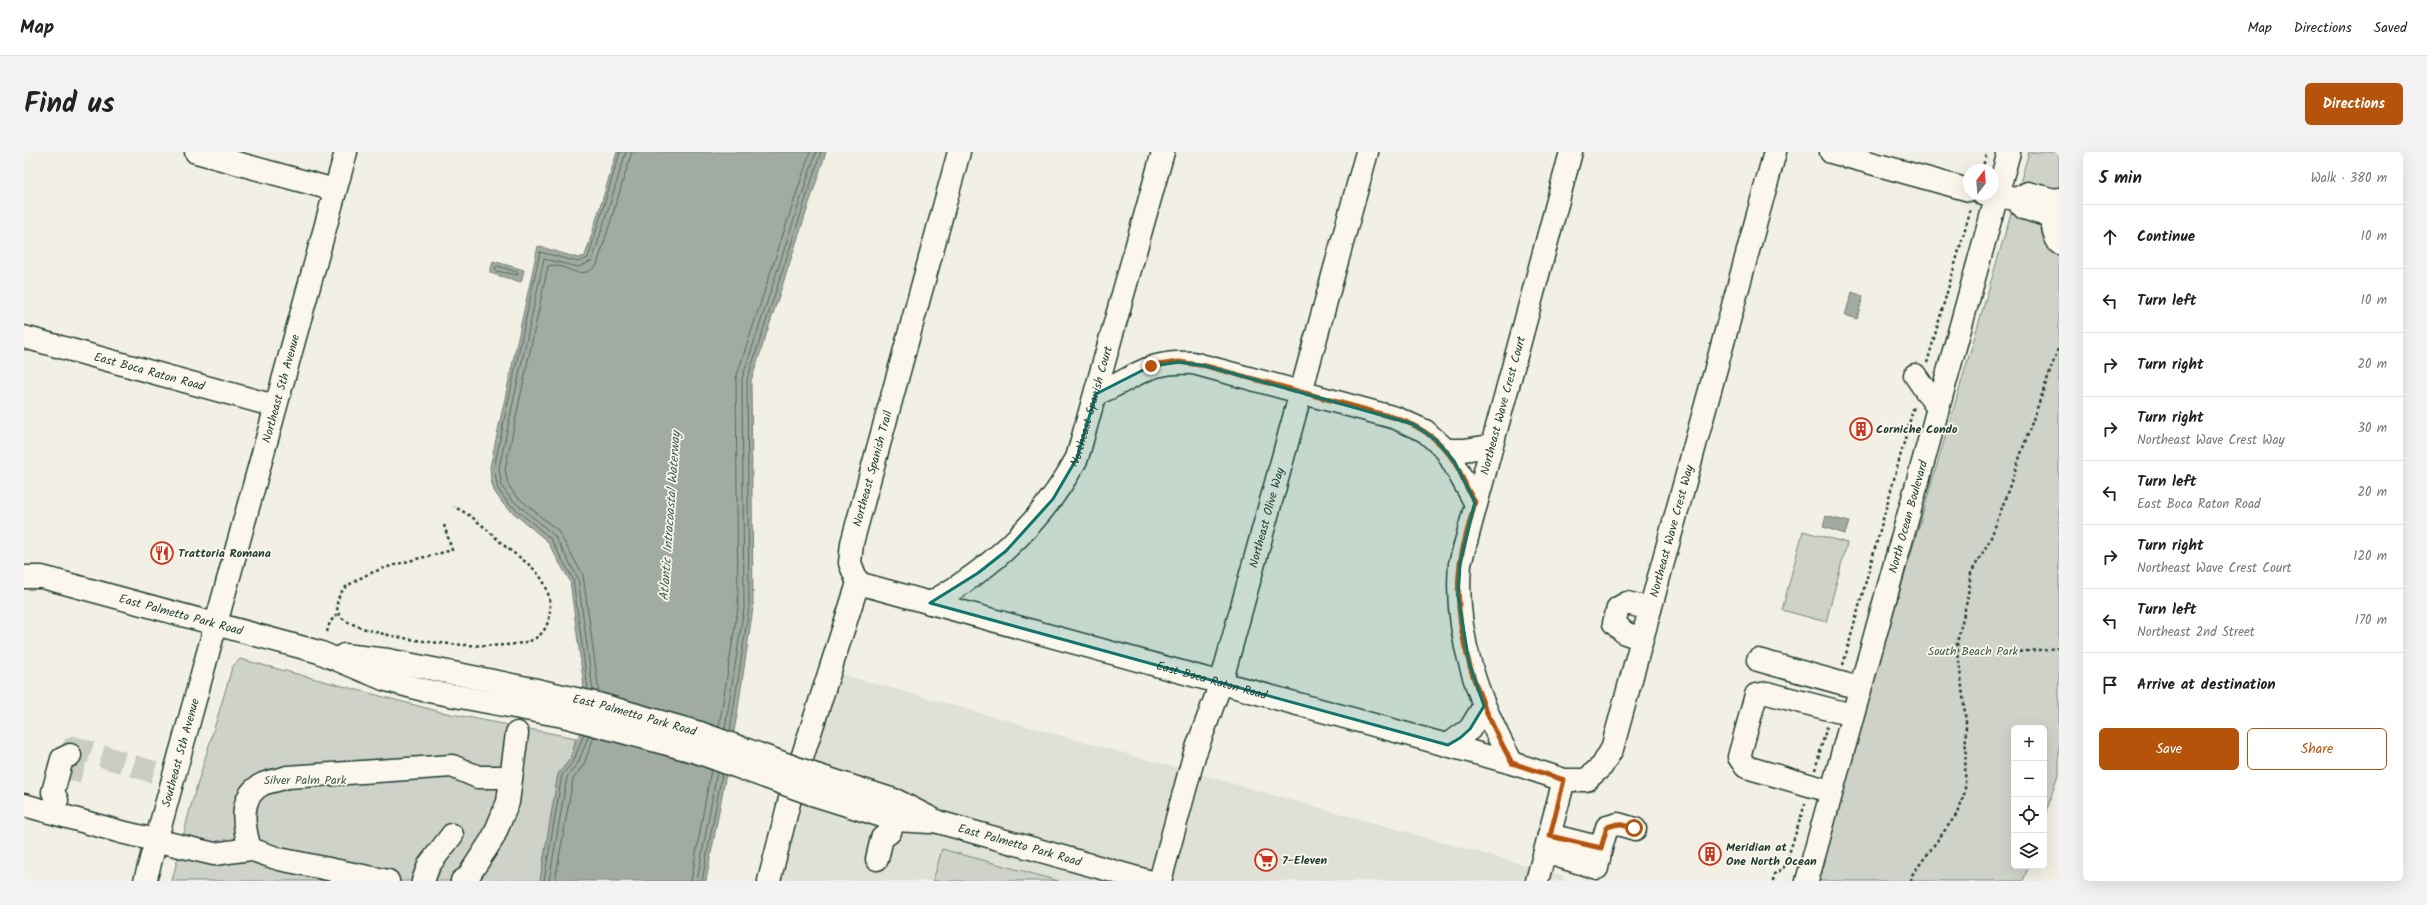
<!DOCTYPE html>
<meta charset="utf-8">
<style>
body{margin:0;font-family:Kalam,sans-serif;background:#f2f2f2;color:#222}
.controls{position:absolute;right:12px;bottom:12px;display:grid;overflow:hidden;border-radius:6px;box-shadow:0 4px 16px #0002}
.controls button{width:36px;height:36px;display:grid;place-items:center;padding:0;border:0;border-bottom:1px solid #e0e0e0;background:#fff;color:#222;font:20px sans-serif}
.compass{position:absolute;left:1939px;top:12px;width:36px;height:36px;border-radius:50%;background:#fff;box-shadow:0 4px 16px #0002;rotate:16deg}
.stop{position:absolute;width:12px;height:12px;margin:-9px;border:3px solid #b45309;border-radius:50%;background:#fff}
.stop.end{background:#b45309;border-color:#fff;box-shadow:0 1px 4px #0008}
.list{margin:0;padding:0;list-style:none}
h2{display:flex;justify-content:space-between;align-items:center;height:52px;margin:0;padding:0 16px;font-size:17px}
h2 small{font-size:13px;font-weight:400;color:#767676}
.list li{display:grid;grid-template-columns:26px 1fr auto;gap:12px;align-items:center;box-sizing:border-box;height:64px;padding:0 16px;border-top:1px solid #e0e0e0}
.list b{display:block;font-size:15px;white-space:nowrap}
.list p{margin:0;font-size:13px;white-space:nowrap;color:#767676}
.list em{font-size:13px;font-style:normal;color:#767676}
.actions{display:flex;gap:8px;padding:12px 16px}
.actions a{flex:1;padding:9px 0;border:1px solid #b45309;border-radius:6px;text-align:center;font-size:14px;color:#b45309}
.actions .main{background:#b45309;color:#fff}
.icon{flex:none;width:22px;height:22px;fill:none;stroke:currentColor;stroke-width:2;stroke-linecap:round;stroke-linejoin:round}
.map{position:relative;flex:none;width:2035px;height:729px;overflow:hidden;border-radius:6px}
header{display:flex;align-items:center;gap:24px;box-sizing:border-box;height:56px;padding:0 20px;background:#fff;border-bottom:1px solid #e0e0e0}
header strong{font-size:19px}
nav{display:flex;gap:22px;margin-inline-start:auto;font-size:14px}
.intro{display:flex;align-items:center;justify-content:space-between;box-sizing:border-box;height:96px;padding:0 24px}
h1{margin:0;font-size:28px}
.button{padding:10px 18px;border-radius:6px;background:#b45309;color:#fff;font-size:14px;font-weight:700}
main{display:flex;gap:24px;padding:0 24px}
aside{flex:1;background:#fff;border-radius:6px;box-shadow:0 4px 16px #0002}
.map>svg:first-child{display:block}
</style>
<header>
<strong>Map</strong>
<nav><a>Map</a><a>Directions</a><a>Saved</a></nav>
</header>
<div class="intro"><h1>Find us</h1><a class="button">Directions</a></div>
<main>
<div class="map">
<svg width="2035" height="729" viewBox="0 0 2035 729">
<rect width="100%" height="100%" fill="#f2f0e5"/>
<filter id="ink" filterUnits="userSpaceOnUse"><feTurbulence type="fractalNoise" baseFrequency=".025" numOctaves="2"/><feDisplacementMap in="SourceGraphic" scale="8" xChannelSelector="R" yChannelSelector="G"/><feConvolveMatrix kernelMatrix="1 2 1 2 8 2 1 2 1" color-interpolation-filters="sRGB"/></filter>
<g filter="url(#ink)">
<path fill="#e0e1d6" d="M799 517 1540 724 1539 729H766L737 721Z"/>
<path fill="#cfd2c8" stroke="#77887e" d="M2005 0H2035V620L2020 666V576H1990V714H2005L1999 729H1796L1815 646Z
M1779 379 1823 391 1802 470 1758 458Z
M216 507 417 560 552 586 547 606 534 622 516 729H148L166 657 206 523 208 515Z
M918 697 1035 729H909Z"/>
<path fill="#a2aba1" stroke="#6e7f75" d="M593 0H802L727 229 729 456 713 563 682 729H516L534 622 547 606 552 586 555 585 560 535 546 429 523 389 480 353 470 339 467 328 466 315 514 94 554 106 561 104Z
M469 109 500 118 497 130 466 121Z
M1828 140 1839 144 1833 167 1821 163Z
M1802 364 1825 370 1821 382 1799 375Z"/>
<g fill="none" stroke-linecap="round" stroke-linejoin="round">
<path stroke="#536960" stroke-width="1" d="M474 114 493 120 494 123 472 119 471 116Z
M564 537 549 427 526 386 483 350 474 337 470 316 516 100 554 110 564 106 596 0
M569 539 554 426 530 383 487 347 478 335 475 316 520 107 554 115 568 109 602 0
M575 540 559 423 534 379 491 343 484 332 481 317 524 114C540 109 555 132 573 113L608 0
M695 575 714 455 712 226 786 0
M701 577 720 456 718 227 792 0
M706 579 725 456 723 228 797 0
M520 729 538 623 550 608 560 582
M525 729 543 625 554 611 565 583
M531 729 549 627 560 612 570 585
M667 729 687 618
M673 729 693 620
M678 729 698 622"/>
<path stroke="#c8ccc2" stroke-width="22" stroke-dasharray="22 11" stroke-linecap="butt" d="M45 628 51 610 46 603 49 595 136 622"/>
<g stroke="#1f3d34" stroke-width="25">
<g id="minor">
<path d="M172 0 311 38"/>
<path d="M1807 0 1945 38"/>
<path d="M1959 42 1992 47 2004 41 2034 49"/>
<path d="M1992 47 2000 56 2028 65"/>
<path d="M2035 47C2027 60 2026 78 2035 91"/>
<path id="s1" d="M0 185 251 254"/>
<path d="M1891 223 1913 255"/>
<path d="M1072 242C1111 227 1121 208 1169 211L1372 266 1401 279 1422 298 1451 350"/>
<path d="M1422 298H1440L1466 294"/>
<path id="s2" d="M834 431 1488 611 1540 628H1562L1578 614 1588 597 1751 0"/>
<path id="s3" d="M906 451C969 416 1019 369 1053 306L1139 0"/>
<path d="M1618 487 1601 481 1590 471 1594 456 1603 451 1626 457"/>
<path d="M1734 508 1835 536"/>
<path d="M1424 593 1446 577 1460 554"/>
<path id="s4" d="M1488 611C1454 549 1430 483 1436 412L1547 0"/>
<path d="M1806 639 1722 615 1715 605 1732 543 1743 541 1828 563"/>
<path d="M33 648 29 640 38 607 46 603"/>
<path d="M0 653 97 680 190 702 226 697 255 707 364 729"/>
<path d="M1525 683 1577 696 1583 675 1594 672 1611 677"/>
<path d="M226 697C220 676 213 644 239 632 246 629 256 628 263 625L428 614 454 625H487"/>
<path d="M1521 700 1573 716 1577 696"/>
<path d="M853 707 858 686 866 680 870 667"/>
<path id="s5" d="M121 729 322 0"/>
<path d="M399 729 405 713 428 683"/>
<path d="M438 729 443 726 469 686 484 650 493 581"/>
<path id="s6" d="M745 729 770 631 834 431 826 411 828 391 935 0"/>
<path id="s7" d="M1136 729 1170 604 1197 531 1343 0"/>
<path d="M1513 729 1540 628"/>
</g>
</g>
<g stroke="#1f3d34" stroke-width="25">
<g id="major">
<path id="s8" d="M0 425H18L295 500 362 528 399 538 539 564 673 600"/>
<path id="s9" d="M320 503 364 508 508 537 574 552 676 581"/>
<path id="s10" d="M792 623 873 649 914 670 1124 729"/>
<path d="M788 642 871 668 906 670"/>
<path id="s11" d="M1783 729 1985 0"/>
</g>
</g>
<path stroke="#1f3d34" stroke-width="2.5" stroke-dasharray="3 3" stroke-linecap="butt" d="M1958 18 1963 0
M1903 211 1947 56
M420 373 428 398C397 407 351 414 325 433 320 436 316 441 314 447 312 454 313 461 318 466 345 488 476 502 508 488 527 480 529 455 523 438 516 417 498 408 482 395 465 380 451 364 430 355
M303 480 306 470 314 461
M1972 502 2035 496
M1819 513 1890 254
M1791 618 1803 574
M1749 729 1750 722 1759 717 1764 705 1782 649
M1887 729 1888 723 1935 659 1941 639 1942 570 1933 491 1943 449 1947 421 1966 388 1975 364 2035 194"/>
<use href="#minor" stroke="#fbf7ec" stroke-width="22"/>
<use href="#major" stroke="#fbf7ec" stroke-width="22"/>
<g stroke="#1f3d34" stroke-width="25" stroke-linecap="butt">
<path id="major-bridge" d="M676 581 792 623
M673 600 788 642"/>
</g>
<use href="#major-bridge" stroke="#fbf7ec" stroke-width="22"/>
</g>
</g>
<g fill="none" stroke-linecap="round" stroke-linejoin="round" filter="url(#ink)">
<path stroke="#b45309" stroke-width="5" d="M1127 214 1155 210 1182 214 1372 266C1401 276 1422 292 1436 320 1441 331 1444 340 1451 350 1446 370 1439 391 1436 412 1427 482 1455 551 1488 611L1540 628 1526 684 1577 696 1583 675 1594 672 1610 676"/>
</g>
<path fill="#0f766e" fill-opacity="0.2" stroke="#0f766e" stroke-width="3" stroke-linejoin="round" d="M1155 210 1182 214 1389 272 1412 288 1430 309 1451 350 1436 412 1434 443 1445 510 1460 554 1446 577 1436 586 1424 593 906 451 954 421 982 399 1029 347 1053 306 1072 242 1127 214Z"/>
<defs>
<g id="building-ring" transform="scale(1.15)"><circle r="9.5" fill="#fbf7ec" stroke="#c8321e" stroke-width="1.5"/><path d="M-4-6H4V6H1V3H-1V6H-4ZM-2.5-4.3h1.7v1.8h-1.7ZM.8-4.3h1.7v1.8H.8ZM-2.5-1h1.7V.8h-1.7ZM.8-1h1.7V.8H.8Z" fill="#c8321e"/></g>
<g id="restaurant-ring" transform="scale(1.15)"><circle r="9.5" fill="#fbf7ec" stroke="#c8321e" stroke-width="1.5"/><path d="M-5-6h1v4h1v-4h1v4h1v-4h1v5L-1.5 .5V6h-2V.5L-5-1ZM5-6V6H3V1.5H1.5Q1.5-4 5-6Z" fill="#c8321e"/></g>
<g id="supermarket-ring" transform="scale(1.15)"><circle r="9.5" fill="#fbf7ec" stroke="#c8321e" stroke-width="1.5"/><path d="M-6-5.5h2.5l.6 2H6L4.5 2H-2.5L-4.4-4H-6ZM-1.5 3.2a1.3 1.3 0 1 0 .1 0ZM3 3.2a1.3 1.3 0 1 0 .1 0Z" fill="#c8321e"/></g>
</defs>
<g fill-rule="evenodd">
<use href="#building-ring" x="1837" y="277"/>
<use href="#restaurant-ring" x="138" y="401"/>
<use href="#building-ring" x="1686" y="702"/>
<use href="#supermarket-ring" x="1242" y="708"/>
</g>
<g text-anchor="middle" stroke-width="3.5" stroke-linejoin="round" paint-order="stroke">
<g font-size="12" fill="#1f3d34" stroke="#fbf7ec">
<text dy="4" stroke="none"><textPath href="#s1" startOffset="130">East Boca Raton Road</textPath></text>
<text dy="4" stroke="none"><textPath href="#s5" startOffset="511">Northeast 5th Avenue</textPath></text>
<text dy="4" stroke="none"><textPath href="#s4" startOffset="373">Northeast Wave Crest Court</textPath></text>
<text dy="4" stroke="none"><textPath href="#s3" startOffset="263">Northeast Spanish Court</textPath></text>
<text dy="4" stroke="none"><textPath href="#s6" startOffset="430">Northeast Spanish Trail</textPath></text>
<text dy="4" stroke="none"><textPath href="#s11" startOffset="378">North Ocean Boulevard</textPath></text>
<text dy="4" stroke="none"><textPath href="#s7" startOffset="379">Northeast Olive Way</textPath></text>
<text dy="4" stroke="none"><textPath href="#s2" startOffset="1022">Northeast Wave Crest Way</textPath></text>
<text dy="4" stroke="none"><textPath href="#s8" startOffset="162">East Palmetto Park Road</textPath></text>
<text dy="4" stroke="none"><textPath href="#s2" startOffset="367">East Boca Raton Road</textPath></text>
<text dy="4" stroke="none"><textPath href="#s9" startOffset="297">East Palmetto Park Road</textPath></text>
<text dy="4" stroke="none"><textPath href="#s5" startOffset="133">Southeast 5th Avenue</textPath></text>
<text dy="4" stroke="none"><textPath href="#s10" startOffset="216">East Palmetto Park Road</textPath></text>
</g>
<g font-size="12" font-weight="bold" fill="#1f3d34" stroke="#fbf7ec" text-anchor="start">
<text x="1852" y="281">Corniche Condo</text>
<text x="154" y="405">Trattoria Romana</text>
<text x="1702" y="699">Meridian at<tspan x="1702" dy="14">One North Ocean</tspan></text>
<text x="1258" y="712">7-Eleven</text>
</g>
<g font-size="12" fill="#425b52" stroke="#fbf7ec">
<text x="1949" y="503">South Beach Park</text>
<text x="281" y="632">Silver Palm Park</text>
</g>
<g font-size="13" font-style="italic" fill="#465e55" stroke="#fbf7ec">
<text transform="translate(645 364) rotate(-86)" y="5">Atlantic Intracoastal Waterway</text>
</g>
</g>
</svg>
<div class="controls">
<button>+</button>
<button>−</button>
<button><svg class="icon" aria-label="locate" viewBox="0 0 24 24"><circle cx="12" cy="12" r="6"/><path d="M12 2v4M12 18v4M2 12h4M18 12h4"/></svg></button>
<button><svg class="icon" aria-label="layers" viewBox="0 0 24 24"><path d="M12 4l9 5-9 5-9-5zM3 14l9 5 9-5"/></svg></button>
</div>
<svg class="compass" viewBox="-18 -18 36 36"><path d="M0-13l5 13h-10z" fill="#e53935"/><path d="M0 13l5-13h-10z" fill="#767676"/></svg>
<div class="stop" style="left:1610px;top:676px"></div>
<div class="stop end" style="left:1127px;top:214px"></div>
</div>
<aside>
<h2>5 min<small>Walk · 380 m</small></h2>
<ul class="list">
<li><svg class="icon" aria-label="ahead" viewBox="0 0 24 24"><path d="M12 20V5M6 11l6-6 6 6"/></svg><div><b>Continue</b></div><em>10 m</em></li>
<li><svg class="icon" aria-label="left" viewBox="0 0 24 24"><path d="M17 20v-9H6M10 6l-5 5 5 5"/></svg><div><b>Turn left</b></div><em>10 m</em></li>
<li><svg class="icon" aria-label="right" viewBox="0 0 24 24"><path d="M7 20v-9h11M14 6l5 5-5 5"/></svg><div><b>Turn right</b></div><em>20 m</em></li>
<li><svg class="icon" aria-label="right" viewBox="0 0 24 24"><path d="M7 20v-9h11M14 6l5 5-5 5"/></svg><div><b>Turn right</b><p>Northeast Wave Crest Way</p></div><em>30 m</em></li>
<li><svg class="icon" aria-label="left" viewBox="0 0 24 24"><path d="M17 20v-9H6M10 6l-5 5 5 5"/></svg><div><b>Turn left</b><p>East Boca Raton Road</p></div><em>20 m</em></li>
<li><svg class="icon" aria-label="right" viewBox="0 0 24 24"><path d="M7 20v-9h11M14 6l5 5-5 5"/></svg><div><b>Turn right</b><p>Northeast Wave Crest Court</p></div><em>120 m</em></li>
<li><svg class="icon" aria-label="left" viewBox="0 0 24 24"><path d="M17 20v-9H6M10 6l-5 5 5 5"/></svg><div><b>Turn left</b><p>Northeast 2nd Street</p></div><em>170 m</em></li>
<li><svg class="icon" aria-label="arrive" viewBox="0 0 24 24"><path d="M6 21V4h12l-3 4 3 4H6"/></svg><div><b>Arrive at destination</b></div></li>
</ul>
<div class="actions"><a class="main">Save</a><a>Share</a></div>
</aside>
</main>
